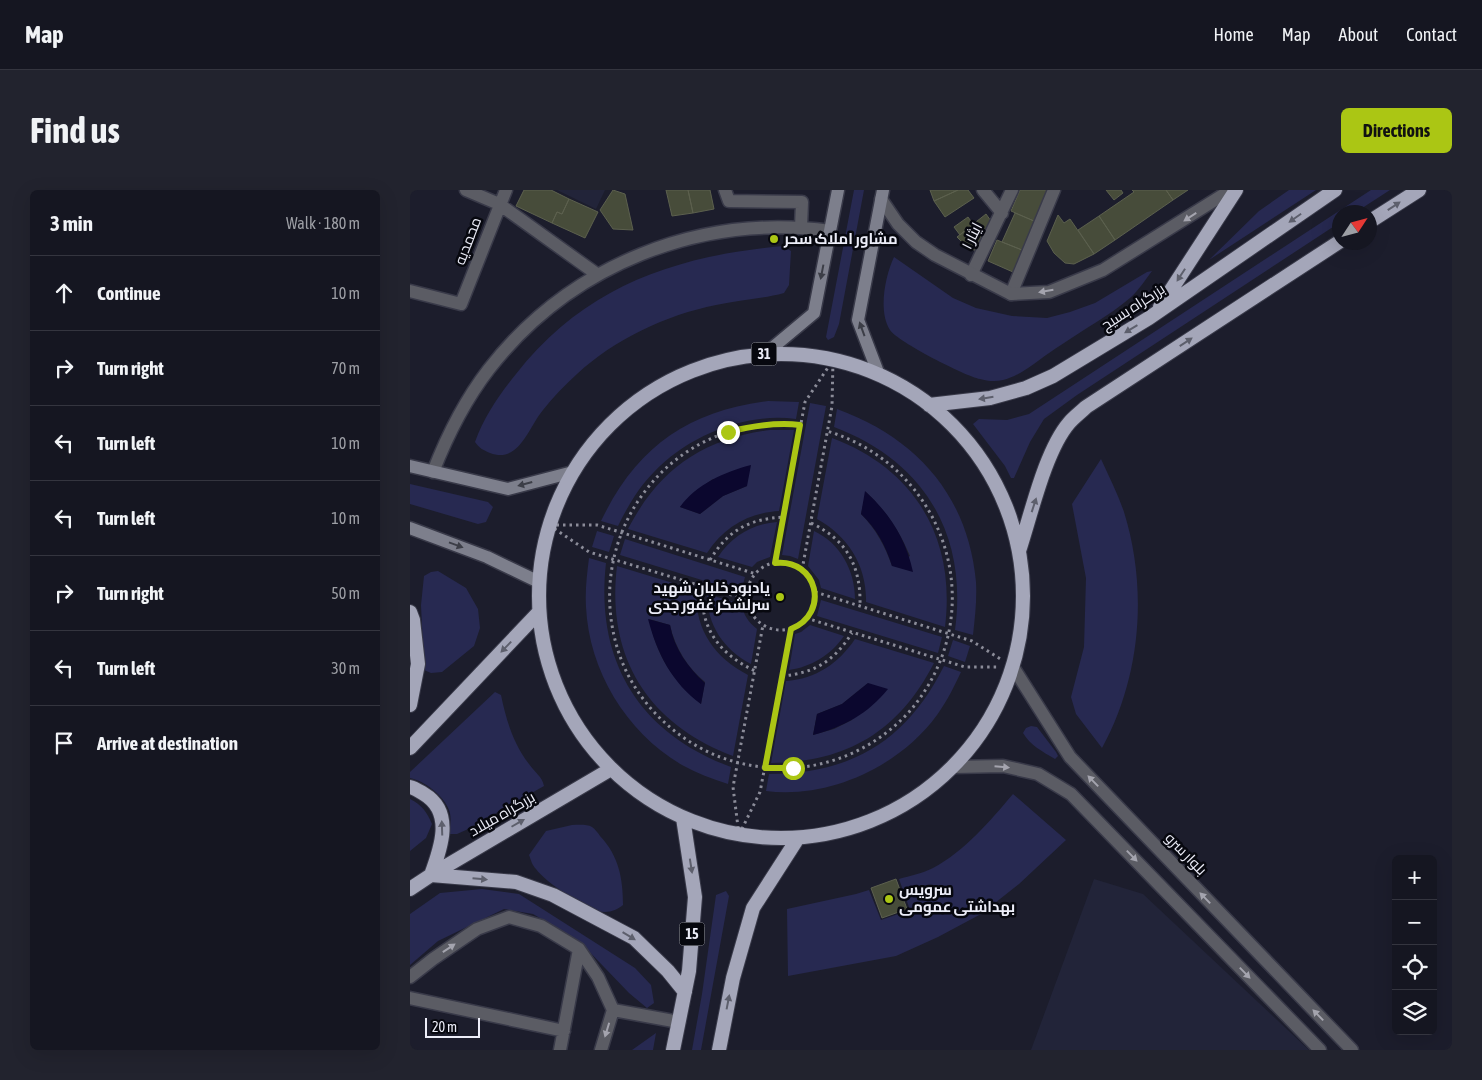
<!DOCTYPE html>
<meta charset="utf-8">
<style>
body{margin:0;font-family:"Asap Condensed",Cairo,sans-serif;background:#22232e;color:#f1f3f6}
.controls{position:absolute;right:15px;bottom:15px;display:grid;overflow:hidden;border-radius:8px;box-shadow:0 5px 20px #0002}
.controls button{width:45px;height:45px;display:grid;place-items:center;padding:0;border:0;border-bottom:1px solid #34353f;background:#151621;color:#f1f3f6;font:25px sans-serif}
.compass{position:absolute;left:922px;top:15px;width:45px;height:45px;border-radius:50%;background:#151621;box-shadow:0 5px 20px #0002;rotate:54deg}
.scale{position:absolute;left:15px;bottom:12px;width:55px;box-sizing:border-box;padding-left:5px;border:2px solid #ecedf8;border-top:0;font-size:14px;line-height:18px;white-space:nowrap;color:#ecedf8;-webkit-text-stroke:4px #07080f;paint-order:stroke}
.stop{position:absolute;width:15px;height:15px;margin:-11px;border:4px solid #abc614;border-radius:50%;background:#fff}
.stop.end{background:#abc614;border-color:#fff;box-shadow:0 1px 5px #0008}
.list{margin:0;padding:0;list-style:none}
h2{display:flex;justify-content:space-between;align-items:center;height:65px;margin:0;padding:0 20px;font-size:21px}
h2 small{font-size:16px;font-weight:400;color:#9d9fa5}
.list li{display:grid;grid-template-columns:32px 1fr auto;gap:15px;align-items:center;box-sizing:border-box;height:75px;padding:0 20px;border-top:1px solid #34353f}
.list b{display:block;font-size:19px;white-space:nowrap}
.list em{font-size:16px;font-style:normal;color:#9d9fa5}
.icon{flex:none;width:28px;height:28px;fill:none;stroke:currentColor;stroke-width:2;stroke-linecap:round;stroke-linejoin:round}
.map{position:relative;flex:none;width:1042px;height:860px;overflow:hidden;border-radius:8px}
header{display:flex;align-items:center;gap:30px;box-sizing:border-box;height:70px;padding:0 25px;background:#151621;border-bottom:1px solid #34353f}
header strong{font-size:24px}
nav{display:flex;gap:28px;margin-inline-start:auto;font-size:18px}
.intro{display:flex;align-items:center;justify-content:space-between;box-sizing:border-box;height:120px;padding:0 30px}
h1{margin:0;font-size:35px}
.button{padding:12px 22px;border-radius:8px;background:#abc614;color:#111;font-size:18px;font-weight:700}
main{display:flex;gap:30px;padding:0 30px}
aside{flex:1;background:#151621;border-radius:8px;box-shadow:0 5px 20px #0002}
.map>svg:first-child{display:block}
</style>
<header>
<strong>Map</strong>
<nav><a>Home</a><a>Map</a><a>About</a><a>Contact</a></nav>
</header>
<div class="intro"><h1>Find us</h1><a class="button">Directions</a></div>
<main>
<aside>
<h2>3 min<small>Walk · 180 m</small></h2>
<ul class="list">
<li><svg class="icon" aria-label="ahead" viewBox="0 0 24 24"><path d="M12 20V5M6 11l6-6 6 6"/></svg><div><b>Continue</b></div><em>10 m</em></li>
<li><svg class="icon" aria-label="right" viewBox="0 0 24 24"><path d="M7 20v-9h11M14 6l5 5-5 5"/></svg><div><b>Turn right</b></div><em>70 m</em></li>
<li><svg class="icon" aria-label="left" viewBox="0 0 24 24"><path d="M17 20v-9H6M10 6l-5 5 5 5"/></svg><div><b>Turn left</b></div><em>10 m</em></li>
<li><svg class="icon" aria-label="left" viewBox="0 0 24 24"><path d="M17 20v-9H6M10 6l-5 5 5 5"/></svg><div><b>Turn left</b></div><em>10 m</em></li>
<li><svg class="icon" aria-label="right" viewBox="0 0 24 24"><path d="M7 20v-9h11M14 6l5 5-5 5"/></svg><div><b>Turn right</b></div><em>50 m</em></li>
<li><svg class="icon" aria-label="left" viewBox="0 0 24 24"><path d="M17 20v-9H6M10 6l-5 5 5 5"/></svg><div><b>Turn left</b></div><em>30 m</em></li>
<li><svg class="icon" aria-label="arrive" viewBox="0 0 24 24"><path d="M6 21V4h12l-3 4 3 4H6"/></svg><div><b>Arrive at destination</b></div></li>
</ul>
</aside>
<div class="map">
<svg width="1042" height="860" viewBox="0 0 1042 860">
<rect width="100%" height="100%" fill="#1c1d2c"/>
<path fill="#222439" d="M147 0H195L186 19Z
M684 689 733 704 899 860H621Z"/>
<path fill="#272951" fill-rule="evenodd" d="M444 0H454L429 134 424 147 418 150 416 147Z
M879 0H906L799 70 849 21Z
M961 0H980L946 22H929V33L667 205 634 229 620 252 604 288H601L595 276 563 234 569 229 597 230 619 224Z
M373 56 381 61 379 95 374 103C352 109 329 110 306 115 256 125 205 149 167 184 155 195 143 207 133 220 118 238 109 274 80 263 73 260 69 258 65 252 74 227 89 205 106 184 175 96 265 66 373 56Z
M484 67 543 108 566 118 602 126 637 128 660 122 685 113 737 82 742 81C735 90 729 100 720 108 699 126 674 139 651 155 634 165 612 186 593 190 585 192 577 191 570 189 555 186 488 152 480 140 468 122 475 86 484 67Z
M358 211 389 212 386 229C335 222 278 246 244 282 228 298 218 316 208 336L191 331C226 258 277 221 358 211Z
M400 213 416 216 388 369 380 366 372 365Z
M427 219C507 248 558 306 566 392 567 410 565 427 563 445L545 440C558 344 514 271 424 237Z
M360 240H384L369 321C338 323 314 337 297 363L218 339C249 279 293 249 360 240ZM303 289 337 296 313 306 290 324 270 317 286 301Z
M422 248C505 279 546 348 535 437L456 412C457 376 438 346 407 329ZM456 302C476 321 489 340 500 366L482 376C475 356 466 339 451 324Z
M691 269C699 287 708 304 714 322 738 399 731 487 692 558L666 524 661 507 674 457 676 388 662 314Z
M0 294 78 312 83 317 76 332 68 334 0 314Z
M367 332 360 367 347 372 342 377 308 367C322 346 342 334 367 332Z
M187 341 204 346 199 362 182 357Z
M404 341C430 353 445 380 445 409L411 398 409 390 398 376Z
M215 349 335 387 331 402 210 365Z
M179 368 196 373C185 471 229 543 321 577L318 594C302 589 287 583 272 575 217 543 179 481 176 417 175 400 177 384 179 368Z
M207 376 286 400C285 440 304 467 338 485L323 566C238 534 196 467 207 376ZM239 429 260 435C265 458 278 478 295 492L291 514C262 489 247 467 239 429Z
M28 381 56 398 68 419 70 438 64 456 32 482 21 483 14 480 11 415 14 386 21 382Z
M297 404 331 414C334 425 338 432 347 439L341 474C314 460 297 435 297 404Z
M411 410 532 447 528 463 407 426Z
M400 435 434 446C421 465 401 477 379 480L385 444 391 442Z
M445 449 524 473C489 541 438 572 361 573L376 491C406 489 429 473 445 449ZM458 493 442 530 424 539 403 545 407 524 432 514Z
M543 450 560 456 555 472 538 466Z
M534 476 551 482C544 497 537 511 527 525 490 576 420 609 356 601L359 584C442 584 497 550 534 476Z
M85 502 91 505C96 529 103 554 119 574 125 583 132 586 134 596L56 640 47 644H39C40 636 42 628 39 620 34 606 15 591 0 588V582Z
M621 536 627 537 646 562 648 566 645 569C633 562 620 555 613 543L616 538Z
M603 604 656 650 609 694 571 724 528 747 486 766 378 786 377 719 446 704 459 700 471 730 500 720 489 689C500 686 513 683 523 678 555 661 580 631 603 604Z
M0 609C12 615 17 622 22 634L16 648 0 661Z
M162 635C168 635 177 634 182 637 185 639 188 643 190 646 209 666 213 689 213 715 208 719 202 722 195 722 179 722 135 692 126 679 122 675 121 670 119 665L136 641Z
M72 699 109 704 225 778 241 795 244 813 237 818 219 803 169 751 123 724 94 719 28 751 0 775V724L30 703Z
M316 701 319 706 291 860H282L292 804 306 705Z
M246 843 243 860H222Z"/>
<path fill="#0b072e" d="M341 275 337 296 313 306 290 324 270 317C286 294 315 282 341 275Z
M455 301C480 324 496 349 503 382L482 376C476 356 466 338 451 324Z
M238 429 260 435C264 458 278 478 295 493L291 514C262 493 247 463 238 429Z
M458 493 478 499C458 524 433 537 403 545L407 524 432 514Z"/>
<path fill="#474c3a" stroke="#5c604e" d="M114 0H141L159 9 152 24 147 22 142 33 106 16Z
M203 0 215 4 223 40 203 39 190 20Z
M256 0H278L283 23 262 26Z
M278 0H300L304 19 283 23Z
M520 0H548L524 11Z
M548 0H558L564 8 535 27 524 11Z
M610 0H637L624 31 601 21Z
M696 0H711L713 3 704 10Z
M722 0H756L763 10 705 50 689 26 724 2Z
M756 0H778L763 10Z
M159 9 188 22 175 48 142 33 147 22 152 24Z
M605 23 624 31 612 60 592 52Z
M576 24 581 31 566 61 556 56 547 47Z
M648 25 654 33 660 29 684 64 664 74 655 73 644 63 637 51Z
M689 26 705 50 684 64 668 40Z
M558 27 563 34 550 45 544 37Z
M587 50 612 60 603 82 578 71Z
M486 689 497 719 472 728 461 698Z"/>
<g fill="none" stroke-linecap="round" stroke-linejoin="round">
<g stroke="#393a49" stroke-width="15">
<path id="minor" d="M56 0 89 14 188 85
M315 0 319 11 392 12 391 37
M573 0 592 23
M561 85 602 0
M0 101 51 114 96 0
M601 104 644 0
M23 282C37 246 55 210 79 179 160 75 290 23 420 41
M0 787 23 769 67 739 99 727 131 736 169 759 188 787 203 820 191 860
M0 808 154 841
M203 820 269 832
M150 860 169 759"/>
</g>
<g stroke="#393a49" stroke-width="15">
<path id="tertiary" d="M471 9 488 34 506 52 525 65 601 104 639 102 693 80 821 0
M603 477 660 567 942 860
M544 577 593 576 628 584 661 604 910 860"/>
</g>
<g stroke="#393a49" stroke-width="15">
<path id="secondary" d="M355 164 404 123 428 0
M469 185 448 130 473 0
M0 276 98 299 163 282
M0 338 77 367 129 392"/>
</g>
<g stroke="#393a49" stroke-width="16">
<path id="trunk" d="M959 32 1009 0
M750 117 826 0
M129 406a242 242 0 1 1 484 0a242 242 0 1 1-484 0Z
M519 215 580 208 616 198 643 186 739 128 925 0
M609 361C621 325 635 261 659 233 664 227 671 222 676 217L929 52
M0 422 3 430 8 474 0 515
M0 558 129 422
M0 597C5 598 9 601 14 604 44 622 31 658 21 685
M21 685 106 692 143 705 224 748 258 781 275 802
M0 699 21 685 201 579
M263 860 279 781 285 707 273 628
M309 860 323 788 343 718 388 648"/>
</g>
<path stroke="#8b8c99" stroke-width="3" stroke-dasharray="2.5 4" stroke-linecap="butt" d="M390 235C260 221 166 348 211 469 228 514 266 550 310 567 343 579 380 582 414 573 446 565 476 547 499 522 583 425 539 278 417 241
M401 333C437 350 451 376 450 416
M139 335 179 362 338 410
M140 335H187L346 384
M300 370C318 340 339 329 374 327
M337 406a34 34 0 1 1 68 0a34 34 0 1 1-68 0Z
M365 373 395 212 423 170
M392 380 422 216 423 170
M292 396C290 438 308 463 345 481
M405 402 562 451 592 470
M396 428 555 477H589
M372 486C405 483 424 471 442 443
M329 645 350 602 381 439
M329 645 323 597 353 435"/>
<use href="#minor" stroke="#5b5c64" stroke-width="12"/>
<use href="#tertiary" stroke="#5b5c64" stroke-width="12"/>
<use href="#secondary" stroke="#7d7f8c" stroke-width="12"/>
<use href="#trunk" stroke="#a4a6b9" stroke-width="14"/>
</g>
<defs><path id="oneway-solid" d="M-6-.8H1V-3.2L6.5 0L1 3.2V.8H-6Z" transform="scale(1.25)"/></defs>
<g fill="#5d5f6c">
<use href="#oneway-solid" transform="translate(984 16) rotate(-33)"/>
<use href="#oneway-solid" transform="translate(885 28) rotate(145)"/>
<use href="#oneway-solid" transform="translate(771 85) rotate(123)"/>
<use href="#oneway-solid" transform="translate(721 139) rotate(149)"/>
<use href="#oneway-solid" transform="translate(776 152) rotate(-33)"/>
<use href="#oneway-solid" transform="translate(576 208) rotate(171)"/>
<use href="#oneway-solid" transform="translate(624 315) rotate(-72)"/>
<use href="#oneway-solid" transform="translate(96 457) rotate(134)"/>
<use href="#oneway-solid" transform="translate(108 633) rotate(-30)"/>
<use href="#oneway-solid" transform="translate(32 638) rotate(-92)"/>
<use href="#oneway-solid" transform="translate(281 676) rotate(81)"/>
<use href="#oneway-solid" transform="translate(70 689) rotate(5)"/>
<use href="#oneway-solid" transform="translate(219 746) rotate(31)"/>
<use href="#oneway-solid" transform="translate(318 812) rotate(-79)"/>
</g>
<g fill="#a4a4ae">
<use href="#oneway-solid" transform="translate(780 27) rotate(147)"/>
<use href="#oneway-solid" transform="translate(636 101) rotate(170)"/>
<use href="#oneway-solid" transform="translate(592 577) rotate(5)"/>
<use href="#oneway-solid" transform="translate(683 591) rotate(-134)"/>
<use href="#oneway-solid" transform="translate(722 666) rotate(46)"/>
<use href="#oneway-solid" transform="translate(795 708) rotate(-134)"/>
<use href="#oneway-solid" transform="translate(39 758) rotate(-34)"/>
<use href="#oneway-solid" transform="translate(835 783) rotate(46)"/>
<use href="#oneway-solid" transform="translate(908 825) rotate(-134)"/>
<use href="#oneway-solid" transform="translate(197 840) rotate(107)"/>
</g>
<g fill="#3c3e47">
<use href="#oneway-solid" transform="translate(412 82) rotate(101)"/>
<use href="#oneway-solid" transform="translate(452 139) rotate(-110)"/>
<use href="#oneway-solid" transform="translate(115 294) rotate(165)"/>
<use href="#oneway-solid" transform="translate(46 355) rotate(20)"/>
</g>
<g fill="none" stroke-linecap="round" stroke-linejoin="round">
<path stroke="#abc614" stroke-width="6" d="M318 242C342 236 366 232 390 235L365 373C407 368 421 423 381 439L355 578H383"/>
</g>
<g fill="#abc614" stroke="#07080f" stroke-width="2">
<circle cx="364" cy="49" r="5"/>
<circle cx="370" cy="407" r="5"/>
<circle cx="479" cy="709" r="5"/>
</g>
<g text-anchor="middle" stroke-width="5" stroke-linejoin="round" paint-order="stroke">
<g fill="#07080f" stroke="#a7a8b2" stroke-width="1">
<rect x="341.5" y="152.5" width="25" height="23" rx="4"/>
<rect x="269.5" y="732.5" width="25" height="23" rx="4"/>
</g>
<g font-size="14" font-weight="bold" fill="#ecedf8">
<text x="354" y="169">31</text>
<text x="282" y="749">15</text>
</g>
<g font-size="15" fill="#ecedf8" stroke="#07080f">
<text transform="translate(562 46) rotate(-63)" y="5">ایثار ۱</text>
<text transform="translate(58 51) rotate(-69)" y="5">محمدیه</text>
<text transform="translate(723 117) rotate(-33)" y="5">بزرگراه بسیج</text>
<text transform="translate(92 624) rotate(-30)" y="5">بزرگراه میلاد</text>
<text transform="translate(776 664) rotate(46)" y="5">بلوار سرو</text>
</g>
<g font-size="15" font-weight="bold" fill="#ecedf8" stroke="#07080f" text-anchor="start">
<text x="374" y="54">مشاور املاک سحر</text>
<text x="360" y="403" text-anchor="end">یادبود خلبان شهید<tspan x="360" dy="17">سرلشکر غفور جدی</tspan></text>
<text x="489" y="705">سرویس<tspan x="489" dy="17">بهداشتی عمومی</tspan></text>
</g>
</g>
</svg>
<div class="controls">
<button>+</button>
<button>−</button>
<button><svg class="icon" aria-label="locate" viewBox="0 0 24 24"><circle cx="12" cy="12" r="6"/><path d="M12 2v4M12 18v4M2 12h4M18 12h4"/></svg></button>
<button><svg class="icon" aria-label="layers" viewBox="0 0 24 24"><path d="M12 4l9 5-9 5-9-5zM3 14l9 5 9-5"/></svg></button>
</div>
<svg class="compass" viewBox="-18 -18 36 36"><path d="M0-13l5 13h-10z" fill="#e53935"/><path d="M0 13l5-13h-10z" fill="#9d9fa5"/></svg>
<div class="scale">20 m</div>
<div class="stop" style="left:383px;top:578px"></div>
<div class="stop end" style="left:318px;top:242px"></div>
</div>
</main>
